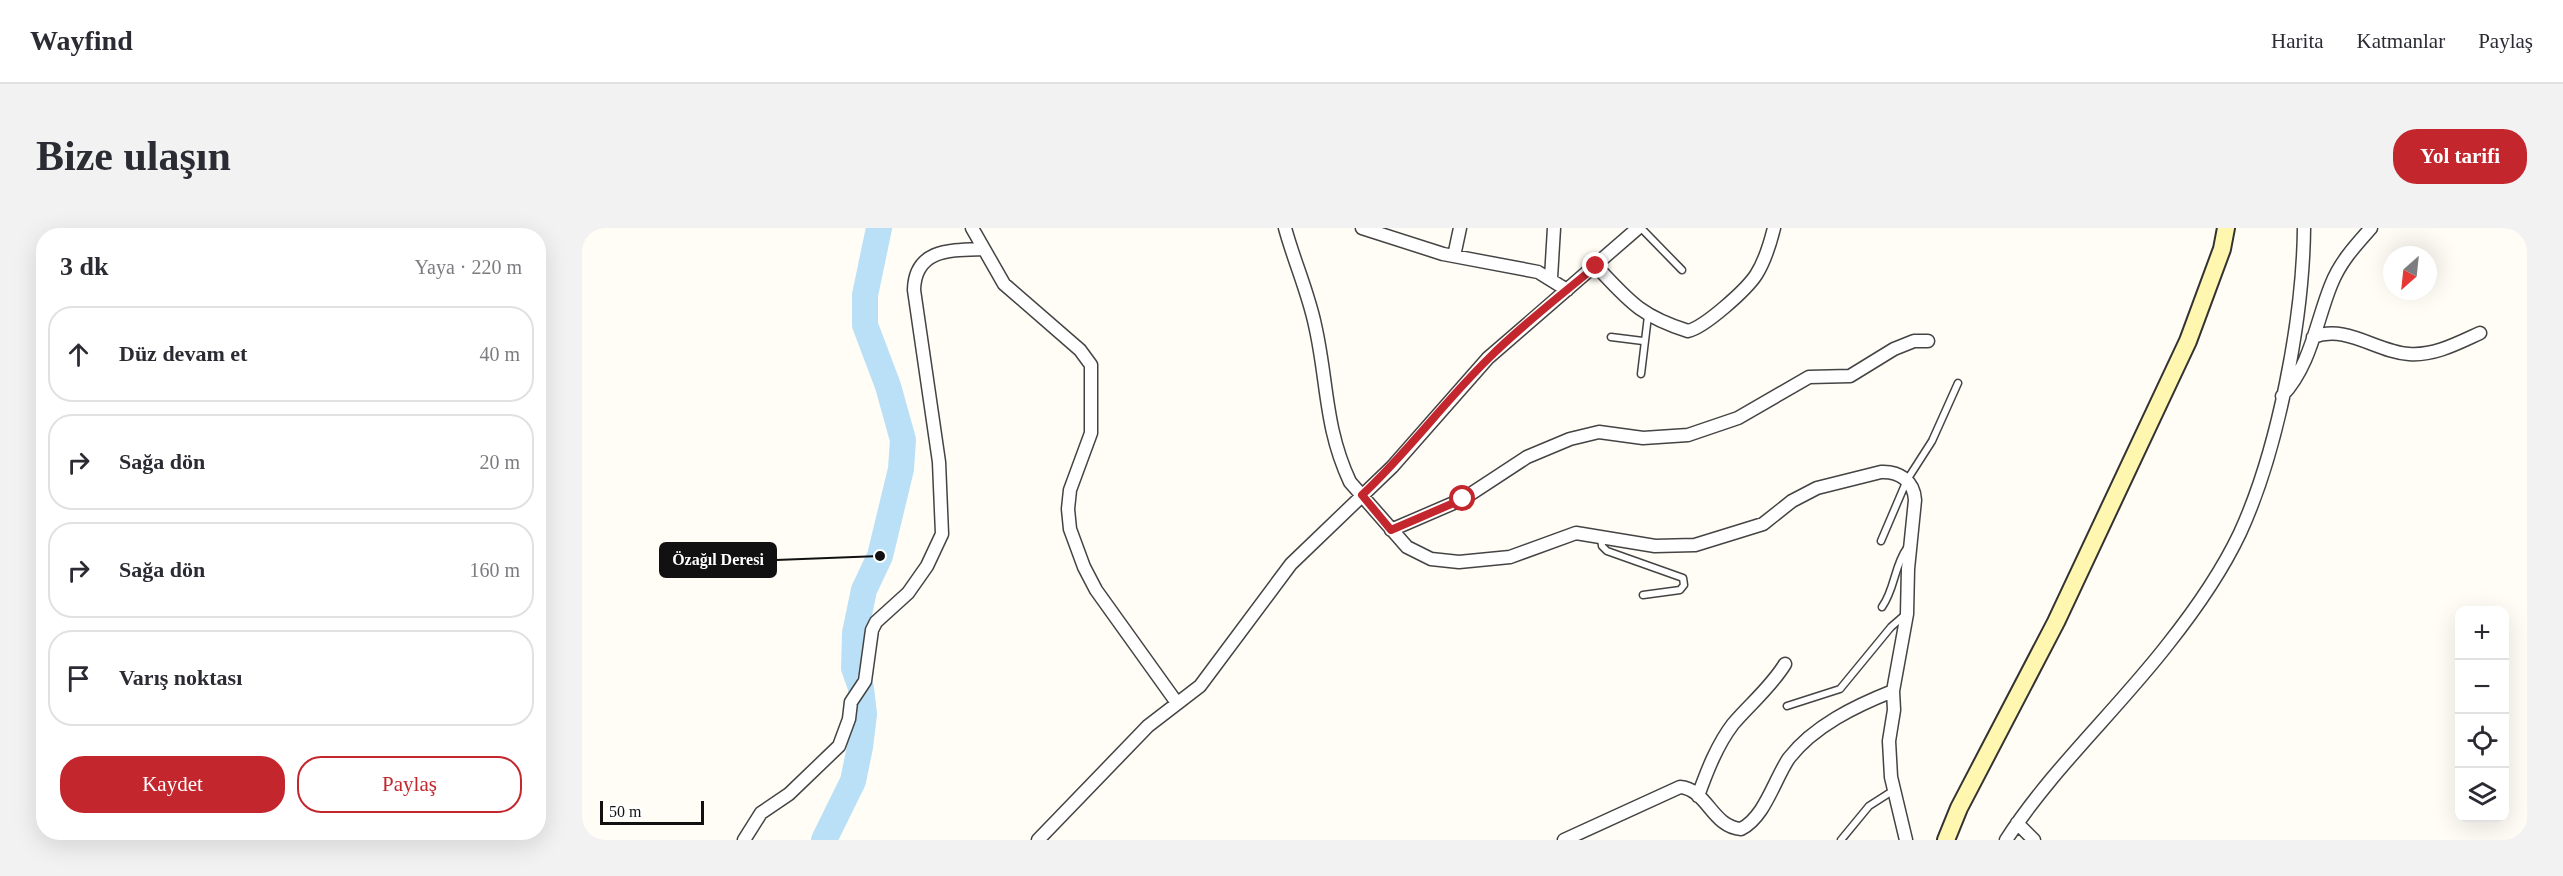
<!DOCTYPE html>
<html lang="tr">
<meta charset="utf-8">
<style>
body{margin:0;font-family:"Times New Roman",serif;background:#f2f2f3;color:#2b2b33}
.controls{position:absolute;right:18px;bottom:18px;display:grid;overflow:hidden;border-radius:12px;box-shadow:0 6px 24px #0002}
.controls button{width:54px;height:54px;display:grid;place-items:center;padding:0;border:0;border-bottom:2px solid #e1e1e2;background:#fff;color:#2b2b33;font:30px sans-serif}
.compass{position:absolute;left:1801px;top:18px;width:54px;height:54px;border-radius:50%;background:#fff;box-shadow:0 6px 24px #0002;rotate:207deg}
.scale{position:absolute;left:18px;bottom:15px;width:104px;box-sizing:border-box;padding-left:6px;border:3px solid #111;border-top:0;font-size:16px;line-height:21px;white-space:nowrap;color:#111;-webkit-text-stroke:4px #fff;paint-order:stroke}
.stop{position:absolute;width:18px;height:18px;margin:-14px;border:4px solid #c4262e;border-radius:50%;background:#fff}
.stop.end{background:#c4262e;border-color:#fff;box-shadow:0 2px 6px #0008}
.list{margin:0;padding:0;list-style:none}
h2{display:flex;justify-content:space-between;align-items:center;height:78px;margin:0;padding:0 24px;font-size:26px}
h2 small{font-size:20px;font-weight:400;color:#7c7c81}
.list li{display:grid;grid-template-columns:39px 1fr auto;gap:18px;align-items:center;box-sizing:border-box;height:96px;margin:0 12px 12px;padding:0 12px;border:2px solid #e1e1e2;border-radius:24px}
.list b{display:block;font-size:22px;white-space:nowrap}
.list em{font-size:20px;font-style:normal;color:#7c7c81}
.actions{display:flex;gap:12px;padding:18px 24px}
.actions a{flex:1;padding:14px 0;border:2px solid #c4262e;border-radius:24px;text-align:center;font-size:21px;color:#c4262e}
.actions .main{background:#c4262e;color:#fff}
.icon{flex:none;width:33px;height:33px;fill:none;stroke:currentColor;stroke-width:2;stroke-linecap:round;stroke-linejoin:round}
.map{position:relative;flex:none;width:1945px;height:612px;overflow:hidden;border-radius:24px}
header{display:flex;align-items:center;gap:36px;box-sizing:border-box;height:84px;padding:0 30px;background:#fff;border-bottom:2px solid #e1e1e2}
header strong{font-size:28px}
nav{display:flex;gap:33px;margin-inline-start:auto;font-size:21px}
.intro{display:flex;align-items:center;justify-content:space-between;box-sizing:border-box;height:144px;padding:0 36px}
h1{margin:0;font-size:42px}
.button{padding:15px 27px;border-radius:24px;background:#c4262e;color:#fff;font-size:21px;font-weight:700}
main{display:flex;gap:36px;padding:0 36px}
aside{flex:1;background:#fff;border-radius:24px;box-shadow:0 6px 24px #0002}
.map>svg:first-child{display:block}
</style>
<header>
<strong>Wayfind</strong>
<nav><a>Harita</a><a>Katmanlar</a><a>Paylaş</a></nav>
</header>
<div class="intro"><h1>Bize ulaşın</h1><a class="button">Yol tarifi</a></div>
<main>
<aside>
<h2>3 dk<small>Yaya · 220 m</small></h2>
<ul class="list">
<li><svg class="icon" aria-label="ahead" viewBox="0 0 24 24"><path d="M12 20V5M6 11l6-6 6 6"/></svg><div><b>Düz devam et</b></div><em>40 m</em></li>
<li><svg class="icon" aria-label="right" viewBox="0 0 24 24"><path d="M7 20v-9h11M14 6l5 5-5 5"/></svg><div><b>Sağa dön</b></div><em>20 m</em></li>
<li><svg class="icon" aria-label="right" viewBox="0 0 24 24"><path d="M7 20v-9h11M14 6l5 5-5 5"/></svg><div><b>Sağa dön</b></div><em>160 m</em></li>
<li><svg class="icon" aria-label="arrive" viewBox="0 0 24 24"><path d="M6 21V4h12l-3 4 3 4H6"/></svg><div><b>Varış noktası</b></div></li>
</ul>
<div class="actions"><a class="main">Kaydet</a><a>Paylaş</a></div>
</aside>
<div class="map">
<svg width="1945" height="612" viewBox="0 0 1945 612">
<rect width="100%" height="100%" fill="#fffdf5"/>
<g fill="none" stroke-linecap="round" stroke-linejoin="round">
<path stroke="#b9e0f7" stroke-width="26" d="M242 612 271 553 278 519 282 486 279 460 272 440 273 405 282 362 298 328 319 241 321 212 306 158 283 97V67L297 0"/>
<g stroke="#444" stroke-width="9">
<path id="lane" d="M1059 0 1100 42
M1029 109 1061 113
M1059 146 1066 88
M1019 309 1020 318 1025 323 1101 350 1102 357 1098 362 1061 367
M1299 313 1325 252 1350 213 1376 155
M1300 379C1313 361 1312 338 1325 320
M1205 478 1258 461 1309 399 1324 386
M1259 612 1287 578 1312 562"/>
</g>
<g stroke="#444" stroke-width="15">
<path id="street" d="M390 0 422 56 498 122 509 137V205L488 262 486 281 488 301 502 339 514 362 595 475
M703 0C712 33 726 64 733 97 746 154 742 198 768 254L825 319 849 331 877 334 928 329 994 305 1073 318 1113 317 1181 296 1210 273 1235 260 1299 244C1317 243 1332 253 1333 272L1326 341 1325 386 1311 463 1312 482 1307 513 1309 549 1324 612
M780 0 861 26 956 44 985 62
M872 28 878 0
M1014 38C1047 73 1058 88 1106 103 1123 99 1164 62 1174 47 1183 33 1188 16 1192 0
M969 50 972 0
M1731 109C1765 96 1794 124 1827 126 1852 128 1876 115 1898 105
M1700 168C1729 137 1734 94 1749 57 1758 34 1773 18 1789 0
M809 302 881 271 945 229 988 211 1017 204 1061 210 1106 207 1156 190 1227 149 1268 148 1312 121 1332 113H1346
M1116 568C1125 543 1135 517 1151 496 1168 476 1189 459 1203 436
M1435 595 1452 612
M162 612 179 585 207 566 257 518 267 491 269 474 283 453 290 402 294 394 326 365 345 338 360 306 357 234 332 62C333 21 368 22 400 21
M456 612 566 498 618 458 709 336 810 239 906 130 1056 0
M982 612 1098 559C1125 561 1130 599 1159 601 1183 589 1192 552 1207 530 1232 498 1273 478 1311 463
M1424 612C1470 541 1534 483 1586 416 1613 382 1639 345 1658 305 1696 222 1721 92 1722 0"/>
</g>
<g stroke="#333" stroke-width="20">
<path id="secondary" d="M1364 612 1377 580 1474 394 1606 113 1640 21 1644 0"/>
</g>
<use href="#lane" stroke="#fff" stroke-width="6"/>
<use href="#street" stroke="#fff" stroke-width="12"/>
<use href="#secondary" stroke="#fff6b0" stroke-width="16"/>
</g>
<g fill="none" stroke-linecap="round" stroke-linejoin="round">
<path stroke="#c4262e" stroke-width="8" d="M881 271 809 302 780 267C826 224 862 174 907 130 940 97 978 68 1014 38"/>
</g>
<path fill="none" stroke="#111" stroke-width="2" d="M298 328L194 332"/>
<circle fill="#111" stroke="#fff" stroke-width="2" cx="298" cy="328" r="6"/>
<rect fill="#111" stroke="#111" stroke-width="2" x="78" y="315" width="116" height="34" rx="6"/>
<g font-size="16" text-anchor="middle" font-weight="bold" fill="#fff">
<text x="136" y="337">Özağıl Deresi</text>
</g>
</svg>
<div class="controls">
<button>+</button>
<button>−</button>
<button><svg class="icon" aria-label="locate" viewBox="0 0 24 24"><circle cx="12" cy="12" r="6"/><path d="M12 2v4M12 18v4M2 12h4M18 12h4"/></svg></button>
<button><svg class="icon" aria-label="layers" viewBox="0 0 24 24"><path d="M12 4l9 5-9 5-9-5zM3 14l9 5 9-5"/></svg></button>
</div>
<svg class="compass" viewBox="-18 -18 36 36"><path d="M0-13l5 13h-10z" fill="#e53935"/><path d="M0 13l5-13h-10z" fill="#7c7c81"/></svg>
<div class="scale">50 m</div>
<div class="stop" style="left:881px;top:271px"></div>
<div class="stop end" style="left:1014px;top:38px"></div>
</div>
</main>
